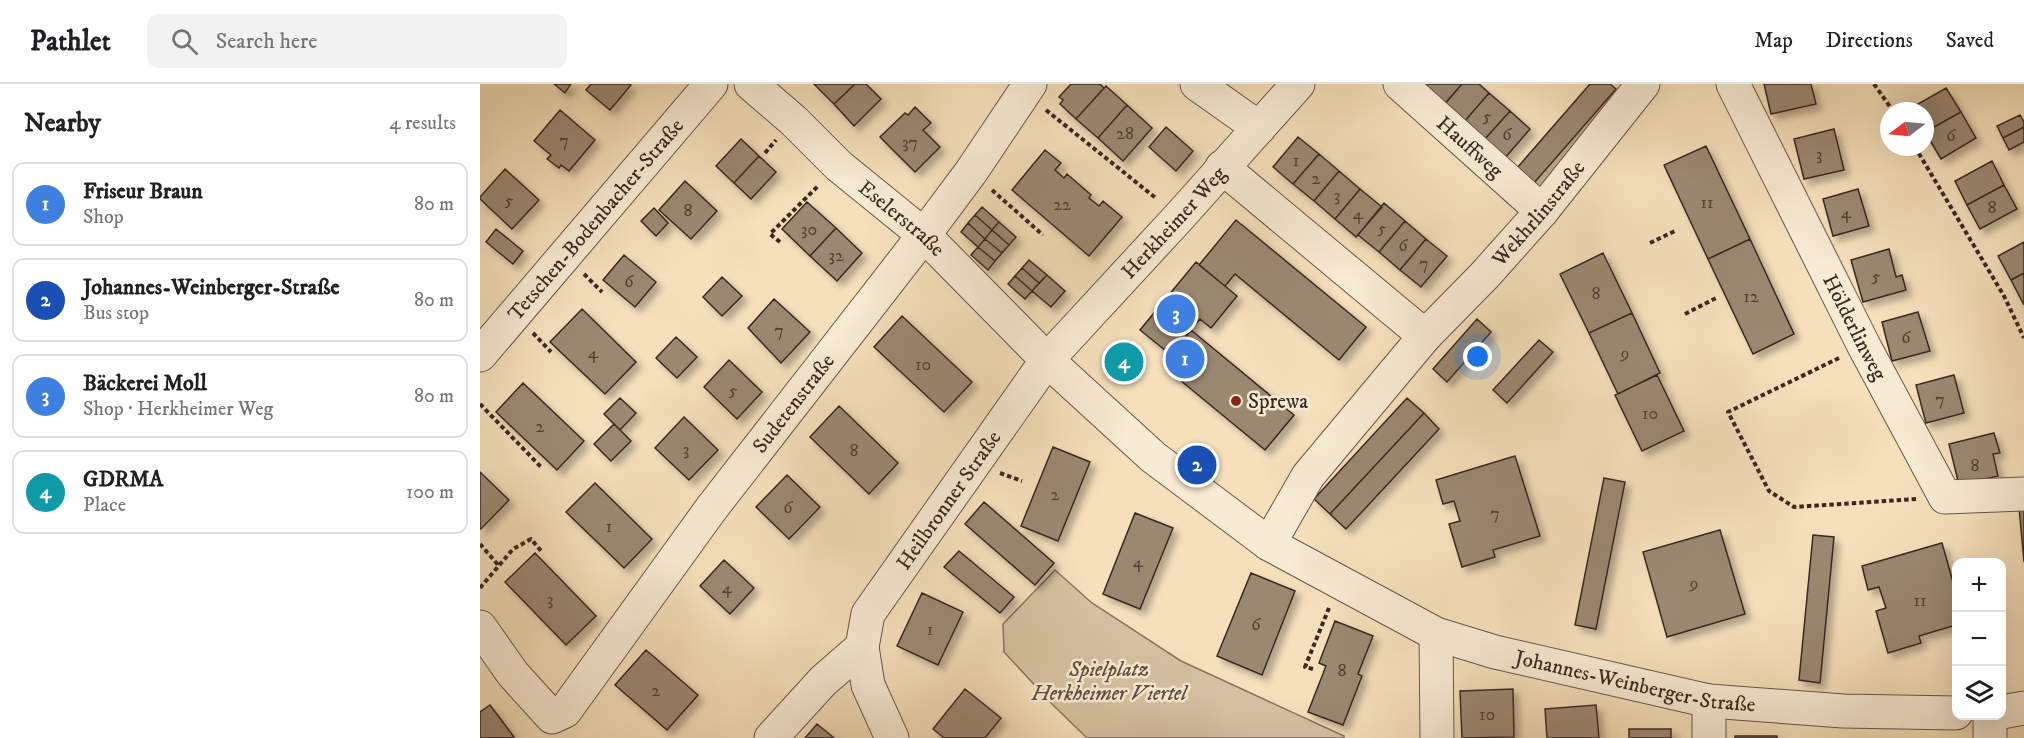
<!DOCTYPE html>
<meta charset="utf-8">
<style>
body{margin:0;font-family:"IM FELL DW Pica",serif;background:#f2f2f2;color:#202124}
.controls{position:absolute;right:18px;bottom:18px;display:grid;overflow:hidden;border-radius:12px;box-shadow:0 6px 24px #0002}
.controls button{width:54px;height:54px;display:grid;place-items:center;padding:0;border:0;border-bottom:2px solid #e0e0e0;background:#fff;color:#202124;font:30px sans-serif}
.compass{position:absolute;left:1400px;top:18px;width:54px;height:54px;border-radius:50%;background:#fff;box-shadow:0 6px 24px #0002;rotate:254deg}
.you{position:absolute;left:998px;top:273px;width:21px;height:21px;margin:-15px;border:4px solid #fff;border-radius:50%;background:#1a73e8;box-shadow:0 0 0 9px #1a73e833}
.badge{display:grid;place-items:center;width:39px;height:39px;border-radius:50%;background:#8f2418;color:#fff;font-size:20px;font-weight:700}
.pin{position:absolute;translate:-50% -50%;border:3px solid #fff;box-shadow:0 2px 6px #0006}
.list{margin:0;padding:0;list-style:none}
h2{display:flex;justify-content:space-between;align-items:center;height:78px;margin:0;padding:0 24px;font-size:26px}
h2 small{font-size:20px;font-weight:400;color:#757577}
.list li{display:grid;grid-template-columns:39px 1fr auto;gap:18px;align-items:center;box-sizing:border-box;height:84px;margin:0 12px 12px;padding:0 12px;border:2px solid #e0e0e0;border-radius:12px}
.list b{display:block;font-size:22px;white-space:nowrap}
.list p{margin:0;font-size:20px;white-space:nowrap;color:#757577}
.list em{font-size:20px;font-style:normal;color:#757577}
.icon{flex:none;width:33px;height:33px;fill:none;stroke:currentColor;stroke-width:2;stroke-linecap:round;stroke-linejoin:round}
.map{position:relative;flex:none;width:1544px;height:654px;overflow:hidden}
header{display:flex;align-items:center;gap:36px;box-sizing:border-box;height:84px;padding:0 30px;background:#fff;border-bottom:2px solid #e0e0e0}
header strong{font-size:28px}
nav{display:flex;gap:33px;margin-inline-start:auto;font-size:21px}
.search{width:420px;height:54px;background:#f2f2f2;display:flex;align-items:center;gap:15px;box-sizing:border-box;padding:0 21px;border-radius:12px;color:#757577;font-size:22px}
main{display:flex}
aside{flex:1;background:#fff}
.map>svg:first-child{display:block}
</style>
<header>
<strong>Pathlet</strong>
<div class="search"><svg class="icon" aria-label="search" viewBox="0 0 24 24"><circle cx="10" cy="10" r="6"/><path d="M15 15l6 6"/></svg>Search here</div>
<nav><a>Map</a><a>Directions</a><a>Saved</a></nav>
</header>
<main>
<aside>
<h2>Nearby<small>4 results</small></h2>
<ul class="list">
<li><span class="badge" style="background:#3f7fe0">1</span><div><b>Friseur Braun</b><p>Shop</p></div><em>80 m</em></li>
<li><span class="badge" style="background:#1a4fb4">2</span><div><b>Johannes-Weinberger-Straße</b><p>Bus stop</p></div><em>80 m</em></li>
<li><span class="badge" style="background:#3f7fe0">3</span><div><b>Bäckerei Moll</b><p>Shop · Herkheimer Weg</p></div><em>80 m</em></li>
<li><span class="badge" style="background:#0f9aa8">4</span><div><b>GDRMA</b><p>Place</p></div><em>100 m</em></li>
</ul>
</aside>
<div class="map">
<svg width="1544" height="654" viewBox="0 0 1544 654">
<defs>
<filter id="shadow"><feDropShadow dx="5.5" dy="5.5" stdDeviation="3" flood-color="#0004"/></filter>
</defs>
<rect width="100%" height="100%" fill="#f5e0bb"/>
<filter id="stains"><feTurbulence type="fractalNoise" baseFrequency=".00333" numOctaves="4"/><feColorMatrix values="0 0 0 0 .2 0 0 0 0 .09 0 0 0 0 .02 0 0 0 .5 -.17"/></filter>
<radialGradient id="worn" r=".72"><stop offset=".6" stop-color="#630" stop-opacity="0"/><stop offset="1" stop-color="#630" stop-opacity=".3"/></radialGradient>
<path fill="#d5c1a1" stroke="#887461" stroke-width="1.5" d="M575 486 612 519 701 577 864 652V654H607L574 622 524 568 523 540Z"/>
<path fill="#9b8871" stroke="#3a2821" stroke-width="1.5" filter="url(#shadow)" d="M74 0H91L85 9Z
M111 0H150L151 1 130 26 106 6Z
M334 0H375L354 20Z
M375 0H386L401 15 374 42 354 20Z
M591 0H620L624 4 596 35 580 20 583 16 579 13Z
M943 0H982L961 24Z
M982 0H999L1009 9 984 38 964 21Z
M1110 0H1130L1136 5 1047 107 1030 92Z
M1284 0H1331L1336 20 1291 30Z
M626 2 647 21 618 54 596 35Z
M1466 4 1481 28 1445 48V27H1433L1431 24Z
M1009 9 1030 27 1004 56 984 38Z
M647 21 672 44 643 77 618 54Z
M435 23 451 39 443 46 460 63 435 88 400 53 425 29 428 31Z
M80 26 115 56 89 87 81 81 79 84 67 75 71 71 54 57Z
M1030 27 1050 45 1025 74 1004 56Z
M1481 28 1496 54 1461 75 1445 48Z
M1540 31 1544 38V43L1523 54 1517 42Z
M686 43 713 67 696 87 669 63Z
M1544 43V58L1529 66 1523 54Z
M1354 45 1364 86 1324 95 1314 55Z
M818 53 839 70 813 100 793 83Z
M261 55 279 72 254 99 236 82Z
M1226 62 1270 155 1228 175 1184 81Z
M565 66 581 79 575 86 584 94 587 90 611 111 609 114 619 122 623 117 642 133 609 172 532 106Z
M839 70 859 87 834 117 813 100Z
M279 72 296 88 271 115 254 99Z
M1512 77 1524 101 1487 121 1475 97Z
M25 85 59 116 32 145 0 115V113Z
M859 87 880 105 855 135 834 117Z
M205 97 237 127 211 155 179 126Z
M1524 101 1537 125 1500 145 1487 121Z
M880 105 902 123 876 153 855 135Z
M1378 105 1389 142 1353 152 1343 115Z
M327 118 356 144 330 172 302 145Z
M904 119 925 137 899 168 878 151Z
M502 123 519 138 512 146 495 131Z
M174 124 188 139 176 152 161 137Z
M495 131 512 146 505 155 488 139Z
M756 136 886 243 859 276 755 190 745 202 719 181Z
M925 137 946 155 920 186 899 168Z
M519 138 536 153 529 161 512 146Z
M488 139 505 155 498 163 481 148Z
M356 144 382 169 357 197 330 172Z
M16 145 43 167 33 180 6 158Z
M512 146 529 161 522 169 505 155Z
M505 155 522 169 515 177 498 163Z
M946 155 967 172 941 203 920 186Z
M1270 155 1314 250 1273 270 1228 175Z
M1544 158V189L1531 196 1518 172Z
M498 163 515 177 508 186 491 171Z
M1409 165 1416 193 1422 191 1426 206 1383 218 1371 176Z
M1123 169 1152 229 1109 249 1080 190Z
M144 171 176 198 155 223 123 196Z
M549 176 567 191 559 199 542 184Z
M716 178 757 212 731 244 720 235 691 271 660 246Z
M542 184 559 199 552 207 535 192Z
M1544 189V221L1531 196Z
M567 191 585 207 571 223 552 207Z
M535 192 552 207 545 215 528 200Z
M242 193 262 212 242 232 223 213Z
M294 215 330 248 301 279 268 244Z
M102 225 156 278 125 310 70 258Z
M1438 228 1450 267 1412 277 1402 238Z
M1152 229 1180 289 1138 310 1109 249Z
M422 232 492 298 464 328 394 263Z
M997 235 1011 248 967 298 953 285Z
M711 246 814 331 785 366 689 287 697 277 691 271Z
M196 253 217 273 197 294 176 274Z
M1059 256 1073 268 1027 319 1013 306Z
M640 270 652 281 647 287 635 275Z
M249 276 282 308 257 335 224 303Z
M1177 291 1204 347 1162 367 1135 311Z
M1474 291 1484 329 1446 339 1436 301Z
M43 299 104 357 77 386 16 328Z
M140 314 156 329 140 346 124 330Z
M927 314 944 329 850 430 834 415Z
M359 322 418 379 389 410 330 353Z
M944 329 959 345 866 445 850 430Z
M204 333 238 366 209 396 175 364Z
M134 340 151 357 131 377 114 360Z
M1514 349 1520 369 1513 370 1518 392 1479 401 1469 360Z
M573 363 610 378 578 457 541 442Z
M1035 372 1060 452 1013 466 1015 473 982 483 969 440 980 437 974 417 963 420 956 396Z
M0 388 29 416 1 445 0 444Z
M307 391 340 423 309 455 276 423Z
M1124 394 1145 398 1116 545 1095 541Z
M115 399 172 455 144 484 86 428Z
M504 418 574 479 555 501 485 440Z
M1544 422V478L1539 423Z
M655 429 693 444 660 525 623 510Z
M1240 446 1265 530 1187 553 1163 468Z
M1333 451 1354 453 1340 599 1319 596Z
M1462 459 1476 509V541L1439 552 1441 559 1408 569 1396 527 1406 524 1399 503 1388 506 1382 482Z
M479 467 534 513 520 529 464 483Z
M55 469 116 532 86 561 25 498Z
M244 476 274 504 250 530 220 502Z
M771 489 815 507 782 591 737 572Z
M442 509 483 528 458 581 417 562Z
M855 537 893 552 878 590 882 592 863 641 828 628 846 582 839 579Z
M166 566 218 611 187 646 135 601Z
M485 605 521 634 505 654H464L453 645Z
M1033 605 1034 653 982 654 980 607Z
M10 621 34 653 32 654H0V628Z
M1116 621 1119 654H1067L1065 625Z
M337 640 354 654H325Z
M1149 645H1191V654H1149Z
M1255 652H1297V654H1255Z"/>
<g fill="none" stroke-linecap="round" stroke-linejoin="round">
<g stroke="#695648" stroke-width="35">
<g id="minor">
<path id="s1" d="M271 0 314 37 359 82 444 151 567 276 673 373 789 460 956 550 1015 568 1229 617 1363 627 1476 629"/>
<path d="M717 0 779 44"/>
<path id="s2" d="M920 0 1062 127"/>
<path id="s3" d="M1253 0 1384 262 1465 413 1544 410"/>
<path d="M742 83 945 252"/>
<path id="s4" d="M0 271 231 0"/>
<path id="s5" d="M789 460 828 392 945 252 1004 192 1062 127 1163 0"/>
<path id="s6" d="M0 543 33 590 72 633 85 627 231 425 444 151 491 88 550 0"/>
<path d="M956 550 957 654"/>
<path d="M382 563 388 601 412 654"/>
<path d="M1522 628 1544 624"/>
<path id="s7" d="M291 654 343 597 382 563 388 530 567 276 700 132 818 0"/>
<path d="M1229 654V617"/>
<path d="M1510 654V632"/>
</g>
</g>
<path stroke="#3a2821" stroke-width="4" stroke-dasharray="4.5 3" stroke-linecap="butt" d="M1394 0 1413 27
M566 26 677 115
M1435 63 1524 212 1544 254
M285 69 296 56
M512 106 563 151
M300 158 290 150 338 102
M1170 159 1197 146
M104 190 122 208
M1205 230 1236 214
M53 249 71 268
M1359 274 1248 328 1289 407 1314 423 1436 415
M0 320 61 383
M520 389 542 397
M0 460 19 482
M0 504 33 465 51 455 62 468
M833 585 825 583 849 524"/>
<use href="#minor" stroke="#f8ebd3" stroke-width="33"/>
</g>
<circle fill="#8f2418" stroke="#f8ebd3" stroke-width="2" cx="756" cy="317" r="6"/>
<g text-anchor="middle" stroke-width="5" stroke-linejoin="round" paint-order="stroke">
<g font-size="18" fill="#524035">
<text x="1007" y="38">5</text>
<text x="645" y="55">28</text>
<text x="1027" y="56">6</text>
<text x="1471" y="57">6</text>
<text x="84" y="62">7</text>
<text x="430" y="64">37</text>
<text x="1339" y="76">3</text>
<text x="816" y="82">1</text>
<text x="836" y="100">2</text>
<text x="857" y="117">3</text>
<text x="29" y="122">5</text>
<text x="1227" y="124">11</text>
<text x="582" y="126">22</text>
<text x="1512" y="129">8</text>
<text x="208" y="132">8</text>
<text x="1366" y="134">4</text>
<text x="878" y="135">4</text>
<text x="902" y="150">5</text>
<text x="329" y="151">30</text>
<text x="923" y="167">6</text>
<text x="356" y="177">32</text>
<text x="944" y="185">7</text>
<text x="1396" y="198">5</text>
<text x="149" y="203">6</text>
<text x="1116" y="215">8</text>
<text x="1271" y="218">12</text>
<text x="299" y="252">7</text>
<text x="1426" y="259">6</text>
<text x="113" y="274">4</text>
<text x="1145" y="275">9</text>
<text x="443" y="286">10</text>
<text x="253" y="312">5</text>
<text x="1460" y="321">7</text>
<text x="1170" y="335">10</text>
<text x="60" y="348">2</text>
<text x="206" y="371">3</text>
<text x="374" y="372">8</text>
<text x="1495" y="387">8</text>
<text x="575" y="416">2</text>
<text x="308" y="429">6</text>
<text x="1015" y="435">7</text>
<text x="129" y="448">1</text>
<text x="658" y="483">4</text>
<text x="1214" y="505">9</text>
<text x="247" y="509">4</text>
<text x="70" y="521">3</text>
<text x="1440" y="522">11</text>
<text x="776" y="546">6</text>
<text x="450" y="551">1</text>
<text x="862" y="592">8</text>
<text x="176" y="612">2</text>
<text x="1007" y="636">10</text>
</g>
<g font-size="21" fill="#3a2821" stroke="#f8ebd3">
<text dy="7" stroke="none"><textPath href="#s2" startOffset="94">Hauffweg</textPath></text>
<text dy="7" stroke="none"><textPath href="#s5" startOffset="428">Wekhrlinstraße</textPath></text>
<text dy="7" stroke="none"><textPath href="#s1" startOffset="202">Eselerstraße</textPath></text>
<text dy="7" stroke="none"><textPath href="#s4" startOffset="178">Tetschen-Bodenbacher-Straße</textPath></text>
<text dy="7" stroke="none"><textPath href="#s7" startOffset="660">Herkheimer Weg</textPath></text>
<text dy="7" stroke="none"><textPath href="#s3" startOffset="272">Hölderlinweg</textPath></text>
<text dy="7" stroke="none"><textPath href="#s6" startOffset="513">Sudetenstraße</textPath></text>
<text dy="7" stroke="none"><textPath href="#s7" startOffset="302">Heilbronner Straße</textPath></text>
<text dy="7" stroke="none"><textPath href="#s1" startOffset="1089">Johannes-Weinberger-Straße</textPath></text>
</g>
<g font-size="21" fill="#3a2821" stroke="#f8ebd3" text-anchor="start">
<text x="768" y="324">Sprewa</text>
</g>
<g font-size="21" font-style="italic" fill="#614e41" stroke="#f8ebd3">
<text x="629" y="592">Spielplatz<tspan x="629" dy="24">Herkheimer Viertel</tspan></text>
</g>
</g>
<rect width="100%" height="100%" filter="url(#stains)"/>
<rect width="100%" height="100%" fill="url(#worn)"/>
</svg>
<div class="controls">
<button>+</button>
<button>−</button>
<button><svg class="icon" aria-label="layers" viewBox="0 0 24 24"><path d="M12 4l9 5-9 5-9-5zM3 14l9 5 9-5"/></svg></button>
</div>
<svg class="compass" viewBox="-18 -18 36 36"><path d="M0-13l5 13h-10z" fill="#e53935"/><path d="M0 13l5-13h-10z" fill="#757577"/></svg>
<div class="you"></div>
<div class="pin badge" style="left:705px;top:275px;background:#3f7fe0">1</div>
<div class="pin badge" style="left:717px;top:381px;background:#1a4fb4">2</div>
<div class="pin badge" style="left:696px;top:230px;background:#3f7fe0">3</div>
<div class="pin badge" style="left:644px;top:278px;background:#0f9aa8">4</div>
</div>
</main>
